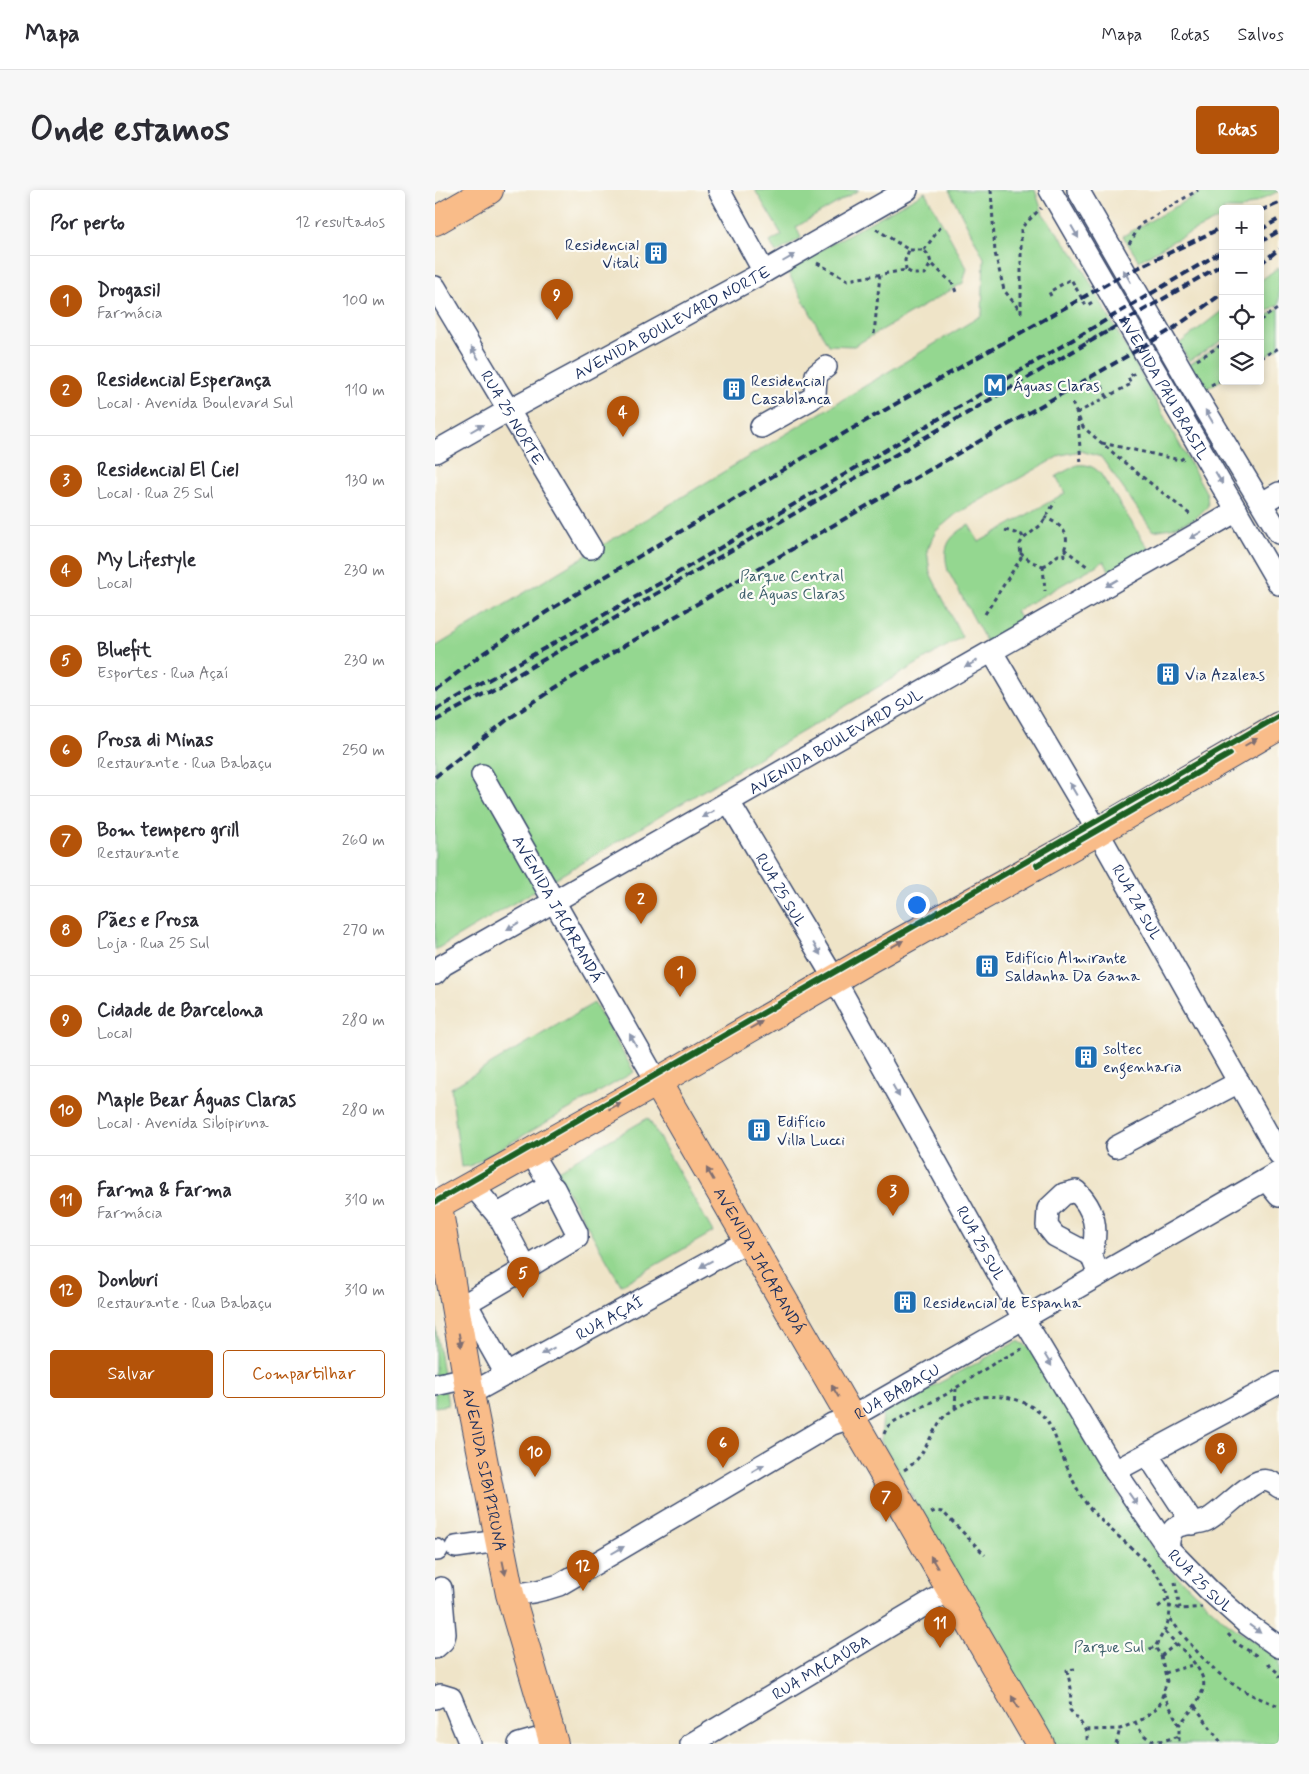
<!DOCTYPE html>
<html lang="pt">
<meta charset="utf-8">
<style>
body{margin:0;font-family:Mynerve,sans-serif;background:#f7f7f7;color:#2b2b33}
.controls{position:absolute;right:15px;top:15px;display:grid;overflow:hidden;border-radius:5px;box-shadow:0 2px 8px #0003}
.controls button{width:45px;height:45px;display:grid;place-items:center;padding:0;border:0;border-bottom:1px solid #e1e1e2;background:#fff;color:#2b2b33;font:25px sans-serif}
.you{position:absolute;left:481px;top:714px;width:18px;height:18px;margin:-12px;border:4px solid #fff;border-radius:50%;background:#1a73e8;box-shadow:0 0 0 8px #1a73e833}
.badge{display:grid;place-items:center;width:32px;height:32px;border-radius:50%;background:#b45309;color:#fff;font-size:16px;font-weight:700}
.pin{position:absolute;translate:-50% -41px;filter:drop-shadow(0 1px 2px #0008)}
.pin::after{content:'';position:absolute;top:26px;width:18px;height:15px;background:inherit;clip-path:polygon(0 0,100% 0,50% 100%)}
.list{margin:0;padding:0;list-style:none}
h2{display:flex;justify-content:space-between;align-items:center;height:65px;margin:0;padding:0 20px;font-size:21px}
h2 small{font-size:16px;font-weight:400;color:#7c7c81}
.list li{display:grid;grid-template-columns:32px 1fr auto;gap:15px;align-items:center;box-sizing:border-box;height:90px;padding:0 20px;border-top:1px solid #e1e1e2}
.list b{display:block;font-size:19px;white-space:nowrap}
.list p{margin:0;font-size:16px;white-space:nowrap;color:#7c7c81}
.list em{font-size:16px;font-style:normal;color:#7c7c81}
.actions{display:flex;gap:10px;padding:15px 20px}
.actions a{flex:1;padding:11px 0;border:1px solid #b45309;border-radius:5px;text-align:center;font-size:18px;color:#b45309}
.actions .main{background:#b45309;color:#fff}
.icon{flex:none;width:28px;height:28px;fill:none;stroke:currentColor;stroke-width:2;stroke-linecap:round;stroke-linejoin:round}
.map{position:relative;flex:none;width:844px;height:1554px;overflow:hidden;border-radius:5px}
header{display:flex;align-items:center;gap:30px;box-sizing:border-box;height:70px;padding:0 25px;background:#fff;border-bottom:1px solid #e1e1e2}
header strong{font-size:24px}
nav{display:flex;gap:28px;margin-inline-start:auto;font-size:18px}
.intro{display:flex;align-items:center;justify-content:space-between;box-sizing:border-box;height:120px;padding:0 30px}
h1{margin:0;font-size:35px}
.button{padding:12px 22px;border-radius:5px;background:#b45309;color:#fff;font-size:18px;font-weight:700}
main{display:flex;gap:30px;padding:0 30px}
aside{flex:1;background:#fff;border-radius:5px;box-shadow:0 2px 8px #0003}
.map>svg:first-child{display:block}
</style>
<header>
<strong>Mapa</strong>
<nav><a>Mapa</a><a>Rotas</a><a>Salvos</a></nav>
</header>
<div class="intro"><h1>Onde estamos</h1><a class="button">Rotas</a></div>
<main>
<aside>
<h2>Por perto<small>12 resultados</small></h2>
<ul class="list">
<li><span class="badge">1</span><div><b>Drogasil</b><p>Farmácia</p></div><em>100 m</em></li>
<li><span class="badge">2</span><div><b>Residencial Esperança</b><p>Local · Avenida Boulevard Sul</p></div><em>110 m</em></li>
<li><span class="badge">3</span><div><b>Residencial El Ciel</b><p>Local · Rua 25 Sul</p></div><em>130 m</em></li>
<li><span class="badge">4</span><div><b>My Lifestyle</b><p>Local</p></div><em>230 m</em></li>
<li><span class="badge">5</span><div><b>Bluefit</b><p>Esportes · Rua Açaí</p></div><em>230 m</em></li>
<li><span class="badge">6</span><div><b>Prosa di Minas</b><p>Restaurante · Rua Babaçu</p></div><em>250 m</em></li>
<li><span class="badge">7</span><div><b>Bom tempero grill</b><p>Restaurante</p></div><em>260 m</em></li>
<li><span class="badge">8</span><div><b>Pães e Prosa</b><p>Loja · Rua 25 Sul</p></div><em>270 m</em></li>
<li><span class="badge">9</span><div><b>Cidade de Barcelona</b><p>Local</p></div><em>280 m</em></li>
<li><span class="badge">10</span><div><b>Maple Bear Águas Claras</b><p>Local · Avenida Sibipiruna</p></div><em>280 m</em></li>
<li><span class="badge">11</span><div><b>Farma &amp; Farma</b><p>Farmácia</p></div><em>310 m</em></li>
<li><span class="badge">12</span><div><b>Donburi</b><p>Restaurante · Rua Babaçu</p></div><em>310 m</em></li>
</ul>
<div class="actions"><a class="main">Salvar</a><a>Compartilhar</a></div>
</aside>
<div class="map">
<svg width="844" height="1554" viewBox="0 0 844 1554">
<rect width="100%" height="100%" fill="#fdfcf7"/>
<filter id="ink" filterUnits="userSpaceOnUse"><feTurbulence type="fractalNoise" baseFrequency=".02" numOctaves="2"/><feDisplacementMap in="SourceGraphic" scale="10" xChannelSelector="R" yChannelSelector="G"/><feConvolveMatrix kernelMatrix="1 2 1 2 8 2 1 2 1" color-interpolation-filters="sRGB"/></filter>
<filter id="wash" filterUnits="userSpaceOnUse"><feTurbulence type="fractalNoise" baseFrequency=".0096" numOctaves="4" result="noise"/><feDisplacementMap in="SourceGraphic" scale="20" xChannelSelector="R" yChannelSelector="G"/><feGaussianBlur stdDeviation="1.12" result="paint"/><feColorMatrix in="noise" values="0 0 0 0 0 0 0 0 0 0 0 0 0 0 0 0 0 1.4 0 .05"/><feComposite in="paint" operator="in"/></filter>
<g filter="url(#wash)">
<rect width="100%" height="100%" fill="#efe4c8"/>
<path fill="#94d790" stroke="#588377" d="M320 0H424L361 37 366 48 341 63 335 52 347 45Z
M514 0H600L608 24 641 67 772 304 773 316 760 329 736 338 718 341 666 267 646 261 626 265 521 324 501 341 492 360 495 383 527 447 0 760V457L547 125 549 68Z
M770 0H844V1L806 19H788V27L740 50 704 71 688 46Z
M490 2 532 78 528 93 419 156 393 155 351 79Z
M844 77V114L825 126V91Z
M844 118V158L825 169V130Z
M788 120V150L754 171 744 154Z
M788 153V189L766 202 752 176Z
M642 275C652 274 658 276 665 283L720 369 680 391 669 371 581 421 592 441 557 462 513 381C507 356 513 347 534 335L544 352 630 303 621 286Z
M159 813 199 882 35 976 26 977 16 898Z
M213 928 278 1042 186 1095 121 981Z
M0 1134 13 1215 0 1217Z
M583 1151 600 1160 683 1304 729 1374 791 1432 844 1470V1554H618L446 1251 448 1223Z"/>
</g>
<g filter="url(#ink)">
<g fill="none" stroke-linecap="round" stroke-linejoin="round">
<g stroke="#3b4a6e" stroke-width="24">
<g id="minor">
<path d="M284 0 329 82"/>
<path id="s1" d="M615 0 844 394"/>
<path d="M643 0 761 205 844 343"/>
<path id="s2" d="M0 97 156 358"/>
<path d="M326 237 376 209 380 205 381 185 391 177"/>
<path id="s3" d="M0 262 74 220 329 82 472 0"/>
<path d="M827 313 844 303"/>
<path id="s4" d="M557 462 658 633 844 964"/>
<path id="s5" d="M47 585 222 892"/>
<path id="s6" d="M294 612 400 790 588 1128 680 1281 733 1358 775 1401 812 1434 844 1457"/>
<path id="s7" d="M0 784 8 775 802 321"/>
<path d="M681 957 804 892"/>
<path d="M96 963 116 996"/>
<path d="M831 990 844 1006"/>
<path d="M38 996 64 1027 91 1078"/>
<path d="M656 1065C664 1040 660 1019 641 1001L629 1004 613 1019 612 1036 620 1046 656 1065 664 1085"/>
<path d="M31 1113 71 1184"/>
<path d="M20 1120 142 1048V1043L119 998 113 996 72 1019 64 1027"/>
<path d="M0 1195 32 1188"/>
<path id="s8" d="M35 1204 313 1051"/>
<path d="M712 1264 758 1334"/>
<path d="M680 1281 844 1193"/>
<path d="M21 1357 63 1351"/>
<path d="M733 1358C734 1352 734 1344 739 1339 746 1332 762 1335 772 1330 787 1322 812 1294 826 1291 833 1289 839 1293 844 1297"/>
<path d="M0 1360H2"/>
<path id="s9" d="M75 1404C93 1404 107 1401 124 1395L397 1234 415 1228 844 982"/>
<path d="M0 1458 8 1451 10 1444 6 1398"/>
<path d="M0 1508 6 1505 16 1508 35 1554"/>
<path d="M84 1554 116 1545"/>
<path id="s10" d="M256 1554 515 1400"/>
</g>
</g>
<g stroke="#3b4a6e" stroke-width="30">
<g id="major">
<path d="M0 31 54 0"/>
<path id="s11" d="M222 892 605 1554"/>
<path d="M0 1016 222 892 436 768 662 642 844 536"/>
<path id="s12" d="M3 1016 35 1204 75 1404 119 1554"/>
</g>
</g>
<path stroke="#3b4a6e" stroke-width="3" stroke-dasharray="4 4" stroke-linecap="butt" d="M556 0 560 63 569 100 586 122V38L606 18
M441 39 474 60H489L494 66 496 73 518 94 522 105
M694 54 706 34 763 0
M489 60 507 35
M382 73 413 90 471 80 478 84H490L496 73
M471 80 470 70 474 60
M616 106 614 102 636 89 651 116 659 111
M825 130 844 118
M439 144 445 85
M644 156 676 139
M825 168 844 158
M762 170 788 154
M776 195 788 189
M667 196 672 207
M637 213 648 237 690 273 757 326
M642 223 696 194 693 187 702 182
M643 228 646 275
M667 253 745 270 750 267
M570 340 587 345 588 349
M629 359 653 377
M585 363 597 372 608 376
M608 376 613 374 623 365 629 366C628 360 630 359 631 354 634 339 620 332 609 327
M608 376 610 401
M550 424 586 368 585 354 588 349 606 335 620 312
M520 1218 521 1199
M449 1244 452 1237 460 1231 510 1205 561 1172 587 1159
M469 1280C491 1267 492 1248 507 1229 512 1223 521 1218 528 1214 534 1212 540 1208 546 1207 569 1205 588 1208 606 1224 616 1233 620 1247 625 1260 632 1277 642 1303 654 1317 674 1343 720 1371 731 1401 740 1426 732 1436 720 1457L726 1466 732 1491 724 1516 708 1529 685 1539 651 1540
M496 1323 500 1321 508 1322 550 1365
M740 1392 745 1418
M733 1416 747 1419 767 1417
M723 1417 732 1410
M735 1429C756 1455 778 1484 808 1500 819 1507 832 1511 844 1516
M730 1442C741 1454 774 1481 768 1499 764 1513 753 1524 744 1535
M793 1444 801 1453 824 1467
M707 1462 720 1457
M726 1466 741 1454
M833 1474 842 1482 844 1488
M640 1479 632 1480 636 1498 635 1520C643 1530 656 1541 651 1554
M730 1483 761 1474
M728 1503 744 1535V1554
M760 1516 787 1554
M700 1532C712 1554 720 1554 744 1546
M681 1554 685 1539"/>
<use href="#minor" stroke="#fff" stroke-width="21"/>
<use href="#major" stroke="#f9bc89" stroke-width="28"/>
<path stroke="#1b2f5e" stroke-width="4" stroke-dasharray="8 4" stroke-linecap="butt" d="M825 21 844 13
M825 40 844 29
M825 52 844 41
M825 74 844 59
M0 500 47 464 113 421 413 241 684 87 788 37
M0 520 229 391 788 61
M0 531 65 495 788 74
M0 587 72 530 118 499 189 456 699 162 739 138 788 103"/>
<g stroke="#fdfcf7" stroke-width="9">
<path id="cycleway" d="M602 675 795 564
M0 1012 844 526"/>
</g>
<use href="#cycleway" stroke="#1b5e20" stroke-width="6"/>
</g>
<defs><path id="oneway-solid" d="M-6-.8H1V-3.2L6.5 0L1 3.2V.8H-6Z" transform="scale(1.25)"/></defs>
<g fill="#8d97ae">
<use href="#oneway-solid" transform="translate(640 42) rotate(60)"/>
<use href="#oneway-solid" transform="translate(354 68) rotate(-30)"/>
<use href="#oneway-solid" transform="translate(692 86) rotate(-120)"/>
<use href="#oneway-solid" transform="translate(40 163) rotate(-121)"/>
<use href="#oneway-solid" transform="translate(774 226) rotate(-121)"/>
<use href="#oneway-solid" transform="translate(42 238) rotate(-30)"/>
<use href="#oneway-solid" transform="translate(784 288) rotate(60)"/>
<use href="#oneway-solid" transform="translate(761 345) rotate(150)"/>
<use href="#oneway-solid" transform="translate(677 393) rotate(150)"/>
<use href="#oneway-solid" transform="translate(536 474) rotate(150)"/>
<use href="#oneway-solid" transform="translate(638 599) rotate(-120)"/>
<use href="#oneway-solid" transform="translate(273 624) rotate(150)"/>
<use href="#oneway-solid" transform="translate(78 736) rotate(150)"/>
<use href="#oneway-solid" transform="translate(382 759) rotate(59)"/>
<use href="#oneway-solid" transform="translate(198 850) rotate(-119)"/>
<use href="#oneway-solid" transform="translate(461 901) rotate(61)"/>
<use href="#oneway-solid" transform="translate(271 1074) rotate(151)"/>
<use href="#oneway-solid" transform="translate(113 1161) rotate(151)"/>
<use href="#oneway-solid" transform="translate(613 1170) rotate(59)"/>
<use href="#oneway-solid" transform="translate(323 1278) rotate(-30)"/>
<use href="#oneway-solid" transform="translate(698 1309) rotate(55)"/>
<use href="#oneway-solid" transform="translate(183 1360) rotate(-30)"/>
<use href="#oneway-solid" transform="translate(820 1439) rotate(36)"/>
</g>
<g fill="#7f6e71">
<use href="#oneway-solid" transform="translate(816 552) rotate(-30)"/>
<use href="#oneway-solid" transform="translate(462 754) rotate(-29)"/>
<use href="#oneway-solid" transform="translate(321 835) rotate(-30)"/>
<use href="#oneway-solid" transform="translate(180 916) rotate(-29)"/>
<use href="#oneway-solid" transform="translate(275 984) rotate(-120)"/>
<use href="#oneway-solid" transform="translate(25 1150) rotate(80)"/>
<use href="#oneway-solid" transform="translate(400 1201) rotate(-120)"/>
<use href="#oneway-solid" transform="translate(499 1372) rotate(-120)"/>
<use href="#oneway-solid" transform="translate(69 1378) rotate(78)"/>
<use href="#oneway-solid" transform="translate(580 1512) rotate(-120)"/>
</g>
</g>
<defs>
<g id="building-square" transform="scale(1.25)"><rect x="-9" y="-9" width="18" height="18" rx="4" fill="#1f6fb2" stroke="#fdfcf7"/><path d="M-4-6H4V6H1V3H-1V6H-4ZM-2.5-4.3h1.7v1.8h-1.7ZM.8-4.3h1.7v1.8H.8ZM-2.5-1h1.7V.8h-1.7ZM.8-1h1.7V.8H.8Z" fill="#fff"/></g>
<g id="metro-square" transform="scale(1.25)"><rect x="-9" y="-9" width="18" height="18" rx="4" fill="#1f6fb2" stroke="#fdfcf7"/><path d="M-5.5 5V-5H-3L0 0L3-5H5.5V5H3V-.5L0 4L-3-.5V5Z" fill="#fff"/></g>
</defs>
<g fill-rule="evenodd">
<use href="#building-square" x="221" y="63"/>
<use href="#metro-square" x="560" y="195"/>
<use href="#building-square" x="299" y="199"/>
<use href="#building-square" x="733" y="484"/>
<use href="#building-square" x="552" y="776"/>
<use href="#building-square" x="651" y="867"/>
<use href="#building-square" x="324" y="940"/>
<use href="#building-square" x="470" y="1112"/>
</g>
<g text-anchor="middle" stroke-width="4.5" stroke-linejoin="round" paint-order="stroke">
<g font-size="16" fill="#1b2f5e" stroke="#fdfcf7" text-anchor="start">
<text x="204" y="60" text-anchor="end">Residencial<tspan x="204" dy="18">Vitali</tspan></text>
<text x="316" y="196">Residencial<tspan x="316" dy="18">Casablanca</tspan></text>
<text x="578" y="201">Águas Claras</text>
<text x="750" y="490">Via Azaleas</text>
<text x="570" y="773">Edifício Almirante<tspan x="570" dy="18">Saldanha Da Gama</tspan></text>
<text x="668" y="864">soltec<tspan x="668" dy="18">engenharia</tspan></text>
<text x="342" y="937">Edifício<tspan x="342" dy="18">Villa Lucci</tspan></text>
<text x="488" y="1118">Residencial de Espanha</text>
</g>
<g font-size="16" fill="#1b2f5e" stroke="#fdfcf7">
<text dy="6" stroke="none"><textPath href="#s3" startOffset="270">AVENIDA BOULEVARD NORTE</textPath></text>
<text dy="6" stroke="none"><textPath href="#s1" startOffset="228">AVENIDA PAU BRASIL</textPath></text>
<text dy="6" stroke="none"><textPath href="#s2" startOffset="152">RUA 25 NORTE</textPath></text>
<text dy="6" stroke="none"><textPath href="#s7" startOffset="464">AVENIDA BOULEVARD SUL</textPath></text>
<text dy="6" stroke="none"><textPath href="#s6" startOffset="102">RUA 25 SUL</textPath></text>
<text dy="6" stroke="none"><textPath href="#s4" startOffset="289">RUA 24 SUL</textPath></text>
<text dy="6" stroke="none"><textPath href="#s5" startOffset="154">AVENIDA JACARANDÁ</textPath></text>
<text dy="6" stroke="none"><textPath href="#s6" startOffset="508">RUA 25 SUL</textPath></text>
<text dy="6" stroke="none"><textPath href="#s11" startOffset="206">AVENIDA JACARANDÁ</textPath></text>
<text dy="6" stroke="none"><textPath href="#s8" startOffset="159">RUA AÇAÍ</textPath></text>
<text dy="6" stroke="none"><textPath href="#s9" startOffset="440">RUA BABAÇU</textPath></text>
<text dy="6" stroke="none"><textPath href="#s12" startOffset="268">AVENIDA SIBIPIRUNA</textPath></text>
<text dy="6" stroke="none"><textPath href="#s6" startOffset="912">RUA 25 SUL</textPath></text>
<text dy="6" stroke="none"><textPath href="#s10" startOffset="151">RUA MACAÚBA</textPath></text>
</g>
<g font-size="16" fill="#3f616d" stroke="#fdfcf7">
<text x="357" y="391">Parque Central<tspan x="357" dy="18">de Águas Claras</tspan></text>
<text x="674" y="1462">Parque Sul</text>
</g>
</g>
</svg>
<div class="controls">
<button>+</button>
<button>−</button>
<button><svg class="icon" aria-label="locate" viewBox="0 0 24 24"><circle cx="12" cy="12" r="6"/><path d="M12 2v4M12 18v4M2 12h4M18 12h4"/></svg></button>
<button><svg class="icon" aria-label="layers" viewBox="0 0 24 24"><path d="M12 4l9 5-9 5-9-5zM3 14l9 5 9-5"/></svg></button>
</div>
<div class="you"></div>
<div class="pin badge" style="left:245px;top:807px">1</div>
<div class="pin badge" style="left:206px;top:734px">2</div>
<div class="pin badge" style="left:458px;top:1026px">3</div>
<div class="pin badge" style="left:188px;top:247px">4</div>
<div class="pin badge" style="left:88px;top:1108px">5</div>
<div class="pin badge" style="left:288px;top:1278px">6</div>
<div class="pin badge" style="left:451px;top:1332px">7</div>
<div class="pin badge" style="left:786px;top:1284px">8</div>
<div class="pin badge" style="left:122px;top:130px">9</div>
<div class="pin badge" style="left:100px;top:1287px">10</div>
<div class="pin badge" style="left:505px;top:1458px">11</div>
<div class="pin badge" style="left:148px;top:1401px">12</div>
</div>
</main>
